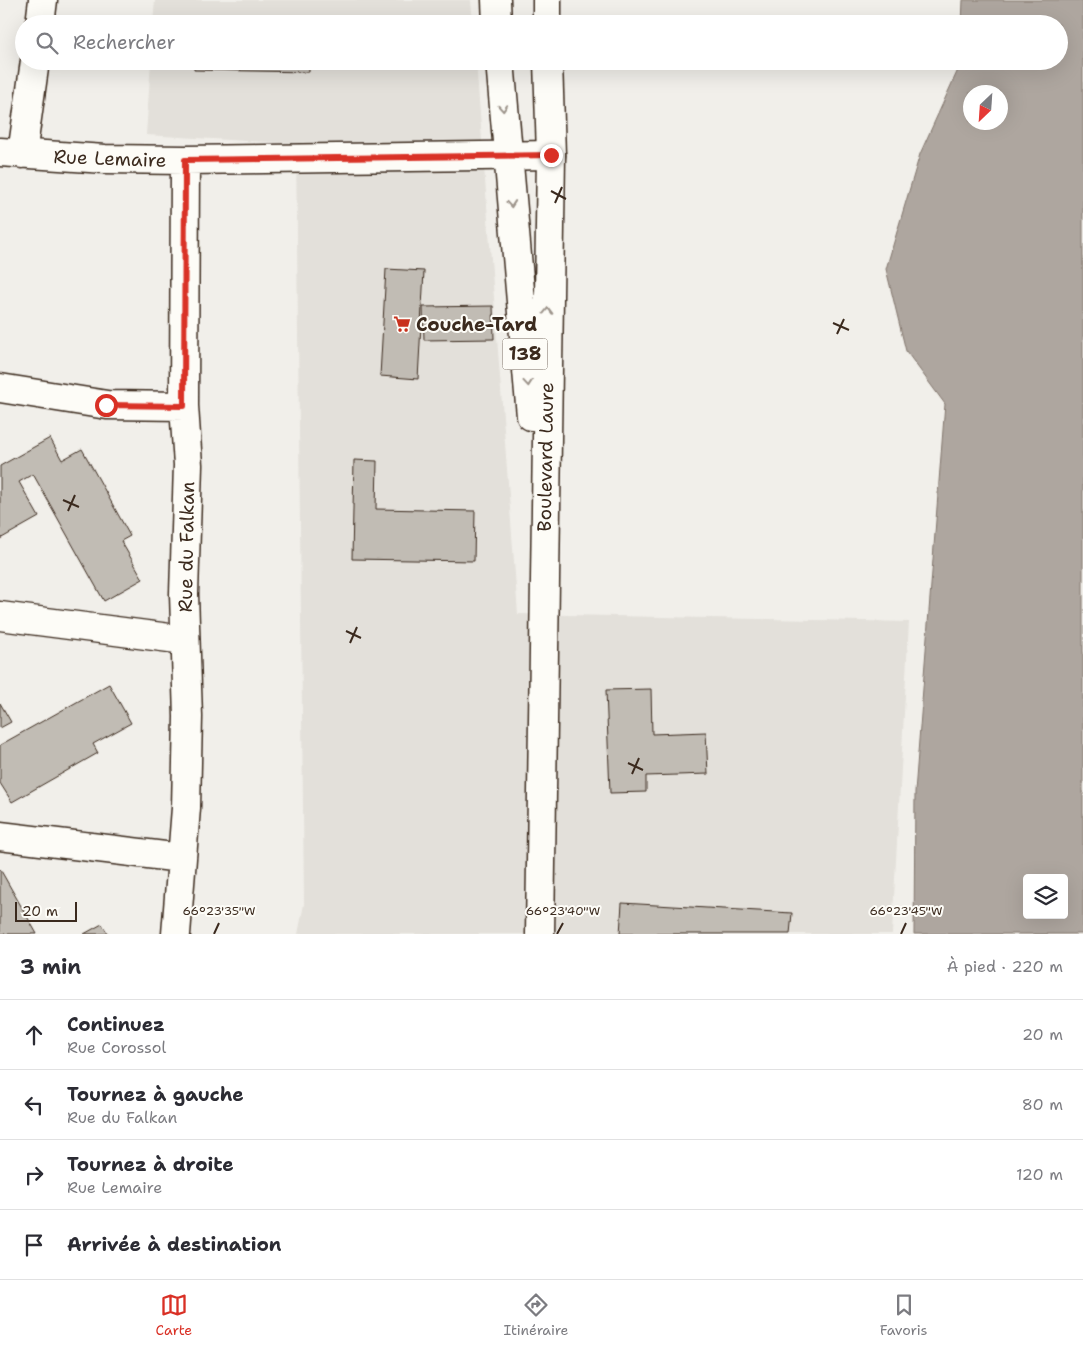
<!DOCTYPE html>
<html lang="fr">
<meta charset="utf-8">
<style>
body{margin:0;font-family:"Shantell Sans",sans-serif;background:#f7f7f7;color:#2b2b33}
.controls{position:absolute;right:15px;bottom:15px;display:grid;overflow:hidden;border-radius:5px;box-shadow:0 5px 20px #0002}
.controls button{width:45px;height:45px;display:grid;place-items:center;padding:0;border:0;border-bottom:1px solid #e1e1e2;background:#fff;color:#2b2b33;font:25px sans-serif}
.compass{position:absolute;left:963px;top:85px;width:45px;height:45px;border-radius:50%;background:#fff;box-shadow:0 5px 20px #0002;rotate:205deg}
.scale{position:absolute;left:15px;bottom:12px;width:62px;box-sizing:border-box;padding-left:5px;border:2px solid #3b2a1e;border-top:0;font-size:14px;line-height:18px;white-space:nowrap;color:#3b2a1e;-webkit-text-stroke:4px #fdfcf7;paint-order:stroke}
.stop{position:absolute;width:15px;height:15px;margin:-11px;border:4px solid #d93025;border-radius:50%;background:#fff}
.stop.end{background:#d93025;border-color:#fff;box-shadow:0 1px 5px #0008}
.list{margin:0;padding:0;list-style:none}
h2{display:flex;justify-content:space-between;align-items:center;height:65px;margin:0;padding:0 20px;font-size:21px}
h2 small{font-size:16px;font-weight:400;color:#7c7c81}
.list li{display:grid;grid-template-columns:32px 1fr auto;gap:15px;align-items:center;box-sizing:border-box;height:70px;padding:0 20px;border-top:1px solid #e1e1e2}
.list b{display:block;font-size:19px;white-space:nowrap}
.list p{margin:0;font-size:16px;white-space:nowrap;color:#7c7c81}
.list em{font-size:16px;font-style:normal;color:#7c7c81}
.icon{flex:none;width:28px;height:28px;fill:none;stroke:currentColor;stroke-width:2;stroke-linecap:round;stroke-linejoin:round}
.map{position:relative;flex:none;width:1083px;height:934px;overflow:hidden}
.search{position:absolute;background:#fff;box-shadow:0 5px 20px #0002;left:15px;right:15px;top:15px;height:55px;display:flex;align-items:center;gap:12px;box-sizing:border-box;padding:0 18px;border-radius:28px;color:#7c7c81;font-size:19px}
.sheet{height:345px;background:#fff}
nav{display:flex;justify-content:space-around;align-items:center;box-sizing:border-box;height:70px;border-top:1px solid #e1e1e2;background:#fff;font-size:14px;color:#7c7c81}
nav a{display:grid;justify-items:center;gap:2px}
nav .on{color:#d93025}
.map>svg:first-child{display:block}
</style>
<div class="map">
<svg width="1083" height="934" viewBox="0 0 1083 934">
<rect width="100%" height="100%" fill="#f1efea"/>
<filter id="ink" filterUnits="userSpaceOnUse"><feTurbulence type="fractalNoise" baseFrequency=".02" numOctaves="2"/><feDisplacementMap in="SourceGraphic" scale="10" xChannelSelector="R" yChannelSelector="G"/><feConvolveMatrix kernelMatrix="1 2 1 2 8 2 1 2 1" color-interpolation-filters="sRGB"/></filter>
<g filter="url(#ink)">
<path fill="#e3e0da" d="M155 0H471L473 24H153Z
M151 61H476L518 614 909 622 892 934H298L304 904 296 144 146 135Z"/>
<path fill="#aea69f" stroke="#80746b" fill-rule="evenodd" d="M963 0H1083V934H914L915 792 945 404 906 351 886 269 920 154 962 61H1059V24H962ZM970 92H1000V122H970ZM1027 878H1064V915H1027Z"/>
<path fill="#c1bcb4" stroke="#3b2a1e" d="M195 19 310 21V24H194Z
M194 61H309V72L194 70Z
M386 269 424 271 418 379 380 376Z
M493 306 494 339 424 340 423 307Z
M50 438 62 460 82 449 130 536 121 541 143 579 104 601 33 474 19 482 39 517 0 539V466Z
M354 460 377 461 376 509 475 511 474 561 352 559Z
M109 684 131 723 93 744 98 753 12 802 0 783V745Z
M651 689 652 734 706 732 708 774 646 776V792L610 793 606 690Z
M0 703 11 722 0 728Z
M0 869 37 934H0Z
M622 903 792 913 790 934H620Z
M102 924 108 934H84Z"/>
<g fill="none" stroke-linecap="round" stroke-linejoin="round">
<g stroke="#3b2a1e" stroke-width="31">
<path id="minor" d="M40 24 43 0
M0 152 105 159 185 160 551 155
M22 154 35 61
M0 388 107 405 184 406
M0 616 185 640
M0 836 181 858
M176 934 186 808 188 717 184 594 188 465 184 406 185 160"/>
</g>
<g stroke="#3b2a1e" stroke-width="31">
<path id="highway" d="M496 0 497 24
M547 0V24
M500 61 531 416
M540 934 551 155 548 61"/>
</g>
<use href="#minor" stroke="#fdfcf7" stroke-width="28"/>
<use href="#highway" stroke="#fdfcf7" stroke-width="28"/>
</g>
<defs><path id="oneway-chevron" d="M-2-3.5L2.5 0L-2 3.5" fill="none" stroke-width="1.6" stroke-linecap="round" stroke-linejoin="round" transform="scale(1.25)"/></defs>
<g stroke="#9c938a">
<use href="#oneway-chevron" transform="translate(503 108) rotate(86)"/>
<use href="#oneway-chevron" transform="translate(511 204) rotate(85)"/>
<use href="#oneway-chevron" transform="translate(548 311) rotate(-89)"/>
<use href="#oneway-chevron" transform="translate(528 383) rotate(85)"/>
</g>
</g>
<g fill="none" stroke-linecap="round" stroke-linejoin="round" filter="url(#ink)">
<path stroke="#d93025" stroke-width="6" d="M106 405 184 406 185 160 551 155"/>
</g>
<path fill="none" stroke="#3b2a1e" stroke-width="2" d="M551 191 566 199M555 203 562 187M833 323 849 330M837 334 844 319M63 500 79 507M68 511 75 495M346 631 361 638M350 643 357 627M628 763 643 770M632 774 639 758M214 934 219 923M557 934 563 923M901 934 906 923"/>
<defs>
<g id="supermarket-bare" transform="scale(1.35)"><path d="M-6-5.5h2.5l.6 2H6L4.5 2H-2.5L-4.4-4H-6ZM-1.5 3.2a1.3 1.3 0 1 0 .1 0ZM3 3.2a1.3 1.3 0 1 0 .1 0Z" fill="#c8321e" stroke="#fdfcf7" stroke-width="2.5" paint-order="stroke"/></g>
</defs>
<g fill-rule="evenodd">
<use href="#supermarket-bare" x="402" y="324"/>
</g>
<g text-anchor="middle" stroke-width="4" stroke-linejoin="round" paint-order="stroke">
<rect fill="#fdfcf7" stroke="#75695f" stroke-width="1" x="502.5" y="338.5" width="45" height="31" rx="4"/>
<g font-size="18" font-weight="bold" fill="#3b2a1e">
<text x="525" y="360">138</text>
</g>
<g font-size="19" fill="#3b2a1e" stroke="#fdfcf7">
<text transform="translate(110 158) rotate(2)" y="7">Rue Lemaire</text>
<text transform="translate(545 457) rotate(-89)" y="7">Boulevard Laure</text>
<text transform="translate(186 547) rotate(-89)" y="7">Rue du Falkan</text>
</g>
<g font-size="19" font-weight="bold" fill="#3b2a1e" stroke="#fdfcf7" text-anchor="start">
<text x="416" y="331">Couche-Tard</text>
</g>
</g>
<g font-size="12" text-anchor="middle" fill="#3b2a1e" stroke="#fdfcf7" stroke-width="4" stroke-linejoin="round" paint-order="stroke">
<text x="219" y="915">66°23'35"W</text>
<text x="563" y="915">66°23'40"W</text>
<text x="906" y="915">66°23'45"W</text>
</g>
</svg>
<div class="controls">
<button><svg class="icon" aria-label="layers" viewBox="0 0 24 24"><path d="M12 4l9 5-9 5-9-5zM3 14l9 5 9-5"/></svg></button>
</div>
<svg class="compass" viewBox="-18 -18 36 36"><path d="M0-13l5 13h-10z" fill="#e53935"/><path d="M0 13l5-13h-10z" fill="#7c7c81"/></svg>
<div class="scale">20 m</div>
<div class="stop" style="left:106px;top:405px"></div>
<div class="stop end" style="left:551px;top:155px"></div>
<div class="search"><svg class="icon" aria-label="search" viewBox="0 0 24 24"><circle cx="10" cy="10" r="6"/><path d="M15 15l6 6"/></svg>Rechercher</div>
</div>
<section class="sheet">
<h2>3 min<small>À pied · 220 m</small></h2>
<ul class="list">
<li><svg class="icon" aria-label="ahead" viewBox="0 0 24 24"><path d="M12 20V5M6 11l6-6 6 6"/></svg><div><b>Continuez</b><p>Rue Corossol</p></div><em>20 m</em></li>
<li><svg class="icon" aria-label="left" viewBox="0 0 24 24"><path d="M17 20v-9H6M10 6l-5 5 5 5"/></svg><div><b>Tournez à gauche</b><p>Rue du Falkan</p></div><em>80 m</em></li>
<li><svg class="icon" aria-label="right" viewBox="0 0 24 24"><path d="M7 20v-9h11M14 6l5 5-5 5"/></svg><div><b>Tournez à droite</b><p>Rue Lemaire</p></div><em>120 m</em></li>
<li><svg class="icon" aria-label="arrive" viewBox="0 0 24 24"><path d="M6 21V4h12l-3 4 3 4H6"/></svg><div><b>Arrivée à destination</b></div></li>
</ul>
</section>
<nav>
<a class="on"><svg class="icon" aria-label="map" viewBox="0 0 24 24"><path d="M3 6l6-2 6 2 6-2v14l-6 2-6-2-6 2zM9 4v14M15 6v14"/></svg>Carte</a>
<a><svg class="icon" aria-label="directions" viewBox="0 0 24 24"><path d="M12 3l9 9-9 9-9-9zM9 14v-3h6M13 9l2 2-2 2"/></svg>Itinéraire</a>
<a><svg class="icon" aria-label="saved" viewBox="0 0 24 24"><path d="M7 4h10v16l-5-4-5 4z"/></svg>Favoris</a>
</nav>
